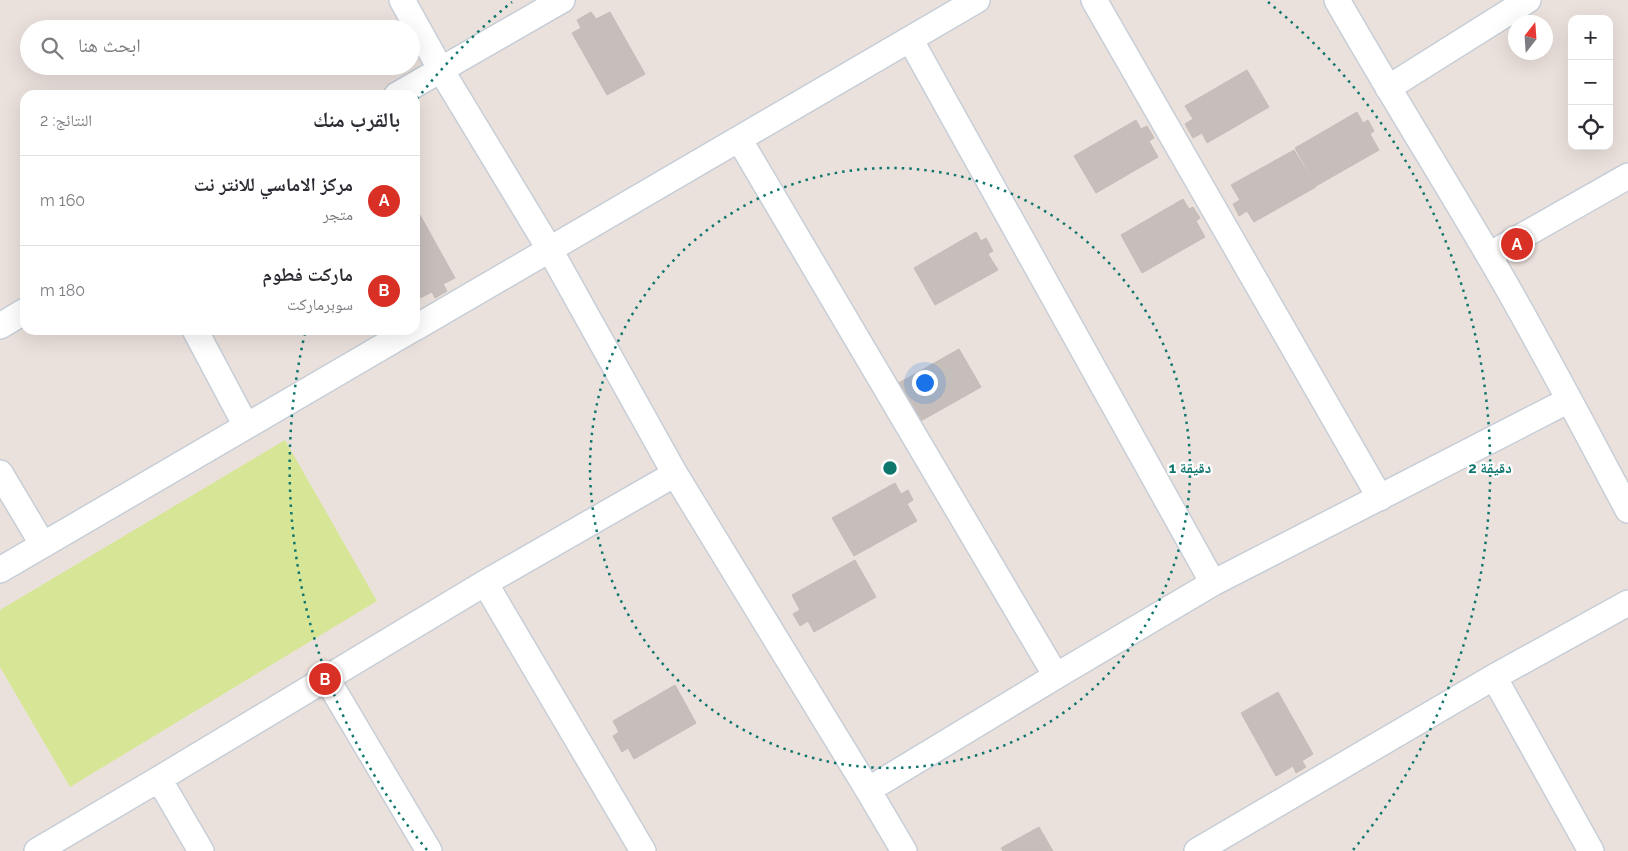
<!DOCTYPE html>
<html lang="ar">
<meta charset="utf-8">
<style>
body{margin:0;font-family:Raleway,"Noto Naskh Arabic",sans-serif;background:#f2f2f3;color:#2b2b33;direction:rtl}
.controls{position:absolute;right:15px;top:15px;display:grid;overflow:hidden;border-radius:10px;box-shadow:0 5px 20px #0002}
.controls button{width:45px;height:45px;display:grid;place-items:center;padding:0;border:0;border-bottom:1px solid #e1e1e2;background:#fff;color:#2b2b33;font:25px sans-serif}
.compass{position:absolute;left:1508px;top:15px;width:45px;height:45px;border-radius:50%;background:#fff;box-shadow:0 5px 20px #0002;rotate:17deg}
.you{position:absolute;left:924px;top:382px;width:18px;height:18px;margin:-12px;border:4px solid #fff;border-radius:50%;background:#1a73e8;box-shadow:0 0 0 8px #1a73e833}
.badge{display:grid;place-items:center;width:32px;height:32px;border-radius:50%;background:#d93025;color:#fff;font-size:16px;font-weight:700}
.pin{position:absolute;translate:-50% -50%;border:2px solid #fff;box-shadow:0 1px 5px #0006}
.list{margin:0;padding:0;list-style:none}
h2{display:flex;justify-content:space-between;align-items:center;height:65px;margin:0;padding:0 20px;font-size:21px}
h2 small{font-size:16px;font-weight:400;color:#7c7c81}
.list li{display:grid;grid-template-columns:32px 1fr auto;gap:15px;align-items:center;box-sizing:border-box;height:90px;padding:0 20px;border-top:1px solid #e1e1e2}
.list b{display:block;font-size:19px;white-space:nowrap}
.list p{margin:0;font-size:16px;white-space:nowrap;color:#7c7c81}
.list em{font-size:16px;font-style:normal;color:#7c7c81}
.icon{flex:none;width:28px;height:28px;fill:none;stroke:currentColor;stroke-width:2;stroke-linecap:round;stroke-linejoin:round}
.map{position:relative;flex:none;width:1628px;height:851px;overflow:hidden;direction:ltr}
.search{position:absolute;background:#fff;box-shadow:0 5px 20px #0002;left:20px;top:20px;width:400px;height:55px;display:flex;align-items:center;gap:12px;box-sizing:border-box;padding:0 18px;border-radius:28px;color:#7c7c81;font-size:19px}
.panel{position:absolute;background:#fff;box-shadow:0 5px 20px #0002;left:20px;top:90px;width:400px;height:245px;border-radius:15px;direction:rtl}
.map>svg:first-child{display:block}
</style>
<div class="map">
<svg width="1628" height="851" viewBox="0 0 1628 851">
<rect width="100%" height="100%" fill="#ebe1dc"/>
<path fill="#d7e696" d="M285 440 377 601 70 787 0 667V610Z"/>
<path fill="#c6bebb" stroke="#c6bcb6" d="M591 12 596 19 610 12 645 74 607 95 572 33 581 28 577 20Z
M1247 70 1269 107 1207 143 1202 133 1193 138 1185 124 1193 119 1185 106Z
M1357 112 1363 123 1368 120 1374 131 1370 134 1379 150 1316 186 1295 148Z
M1136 120 1141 129 1147 126 1154 138 1149 141 1158 157 1096 193 1074 156Z
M1294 150 1316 187 1254 222 1247 211 1239 216 1233 204 1240 200 1231 185Z
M1183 199 1189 209 1193 207 1200 218 1196 221 1205 237 1142 273 1121 235Z
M420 215 455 278 443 284 447 291 435 298 432 292 418 299 415 294V218Z
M976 232 981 241 986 238 993 251 988 254 998 270 935 305 914 268Z
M959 349 981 387 919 422 897 384Z
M895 483 901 494 908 490 913 500 907 504 917 521 854 556 832 518Z
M855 560 876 597 814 632 808 621 800 626 793 614 800 610 792 595Z
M675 685 696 723 634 759 628 748 622 752 613 736 619 732 613 721Z
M1278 692 1313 754 1302 761 1306 767 1296 773 1293 766 1276 776 1241 713Z
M1039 827 1053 851H1003L1001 848Z"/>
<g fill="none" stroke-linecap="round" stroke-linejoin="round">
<g stroke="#c7ced7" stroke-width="28">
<path id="street" d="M402 0 441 70 550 250 675 474 868 790 904 851
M1094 0 1380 498
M1337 0C1386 86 1438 169 1488 254 1537 337 1582 424 1628 510
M910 39 1213 583
M1388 88 1528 0
M397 95 562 0
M739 139 1056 676
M1489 255 1628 176
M0 326 25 311
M415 328 977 0
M195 330 246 426
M0 473 43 545
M0 570 411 330
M485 583 643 851
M1494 677 1591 851
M327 679 429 851
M159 779 201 851
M868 790 1056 676 1213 583 1569 400
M37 851 159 779 485 583 675 474
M1197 851 1494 677 1628 603"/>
</g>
<use href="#street" stroke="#fff" stroke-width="25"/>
</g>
<g fill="none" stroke="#0f766e" stroke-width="2.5" stroke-dasharray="2.5 5">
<circle cx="890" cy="468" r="300"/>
<path d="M427 850A600 600 0 0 1 305 333M417 99A600 600 0 0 1 512 2M1268 2A600 600 0 0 1 1353 850"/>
</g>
<circle cx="890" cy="468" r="8" fill="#0f766e" stroke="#fff" stroke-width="2.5"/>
<g font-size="15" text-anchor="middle" font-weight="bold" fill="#0f766e" stroke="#fff" stroke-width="4.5" stroke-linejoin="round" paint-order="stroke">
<text x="1190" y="473">1 دقيقة</text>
<text x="1490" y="473">2 دقيقة</text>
</g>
</svg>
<div class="controls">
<button>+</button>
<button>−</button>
<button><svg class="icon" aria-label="locate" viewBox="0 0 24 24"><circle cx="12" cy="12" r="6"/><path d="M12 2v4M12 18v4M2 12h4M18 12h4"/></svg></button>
</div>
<svg class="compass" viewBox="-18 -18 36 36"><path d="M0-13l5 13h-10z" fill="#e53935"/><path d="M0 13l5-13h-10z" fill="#7c7c81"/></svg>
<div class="you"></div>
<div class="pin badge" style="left:1517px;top:244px">A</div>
<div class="pin badge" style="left:325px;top:679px">B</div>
<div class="search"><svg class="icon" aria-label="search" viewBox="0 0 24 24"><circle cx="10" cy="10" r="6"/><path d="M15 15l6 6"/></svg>ابحث هنا</div>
<section class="panel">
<h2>بالقرب منك<small>النتائج: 2</small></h2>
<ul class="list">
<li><span class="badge">A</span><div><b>مركز الاماسي للانتر نت</b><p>متجر</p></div><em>160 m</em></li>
<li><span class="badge">B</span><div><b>ماركت فطوم</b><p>سوبرماركت</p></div><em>180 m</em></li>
</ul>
</section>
</div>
